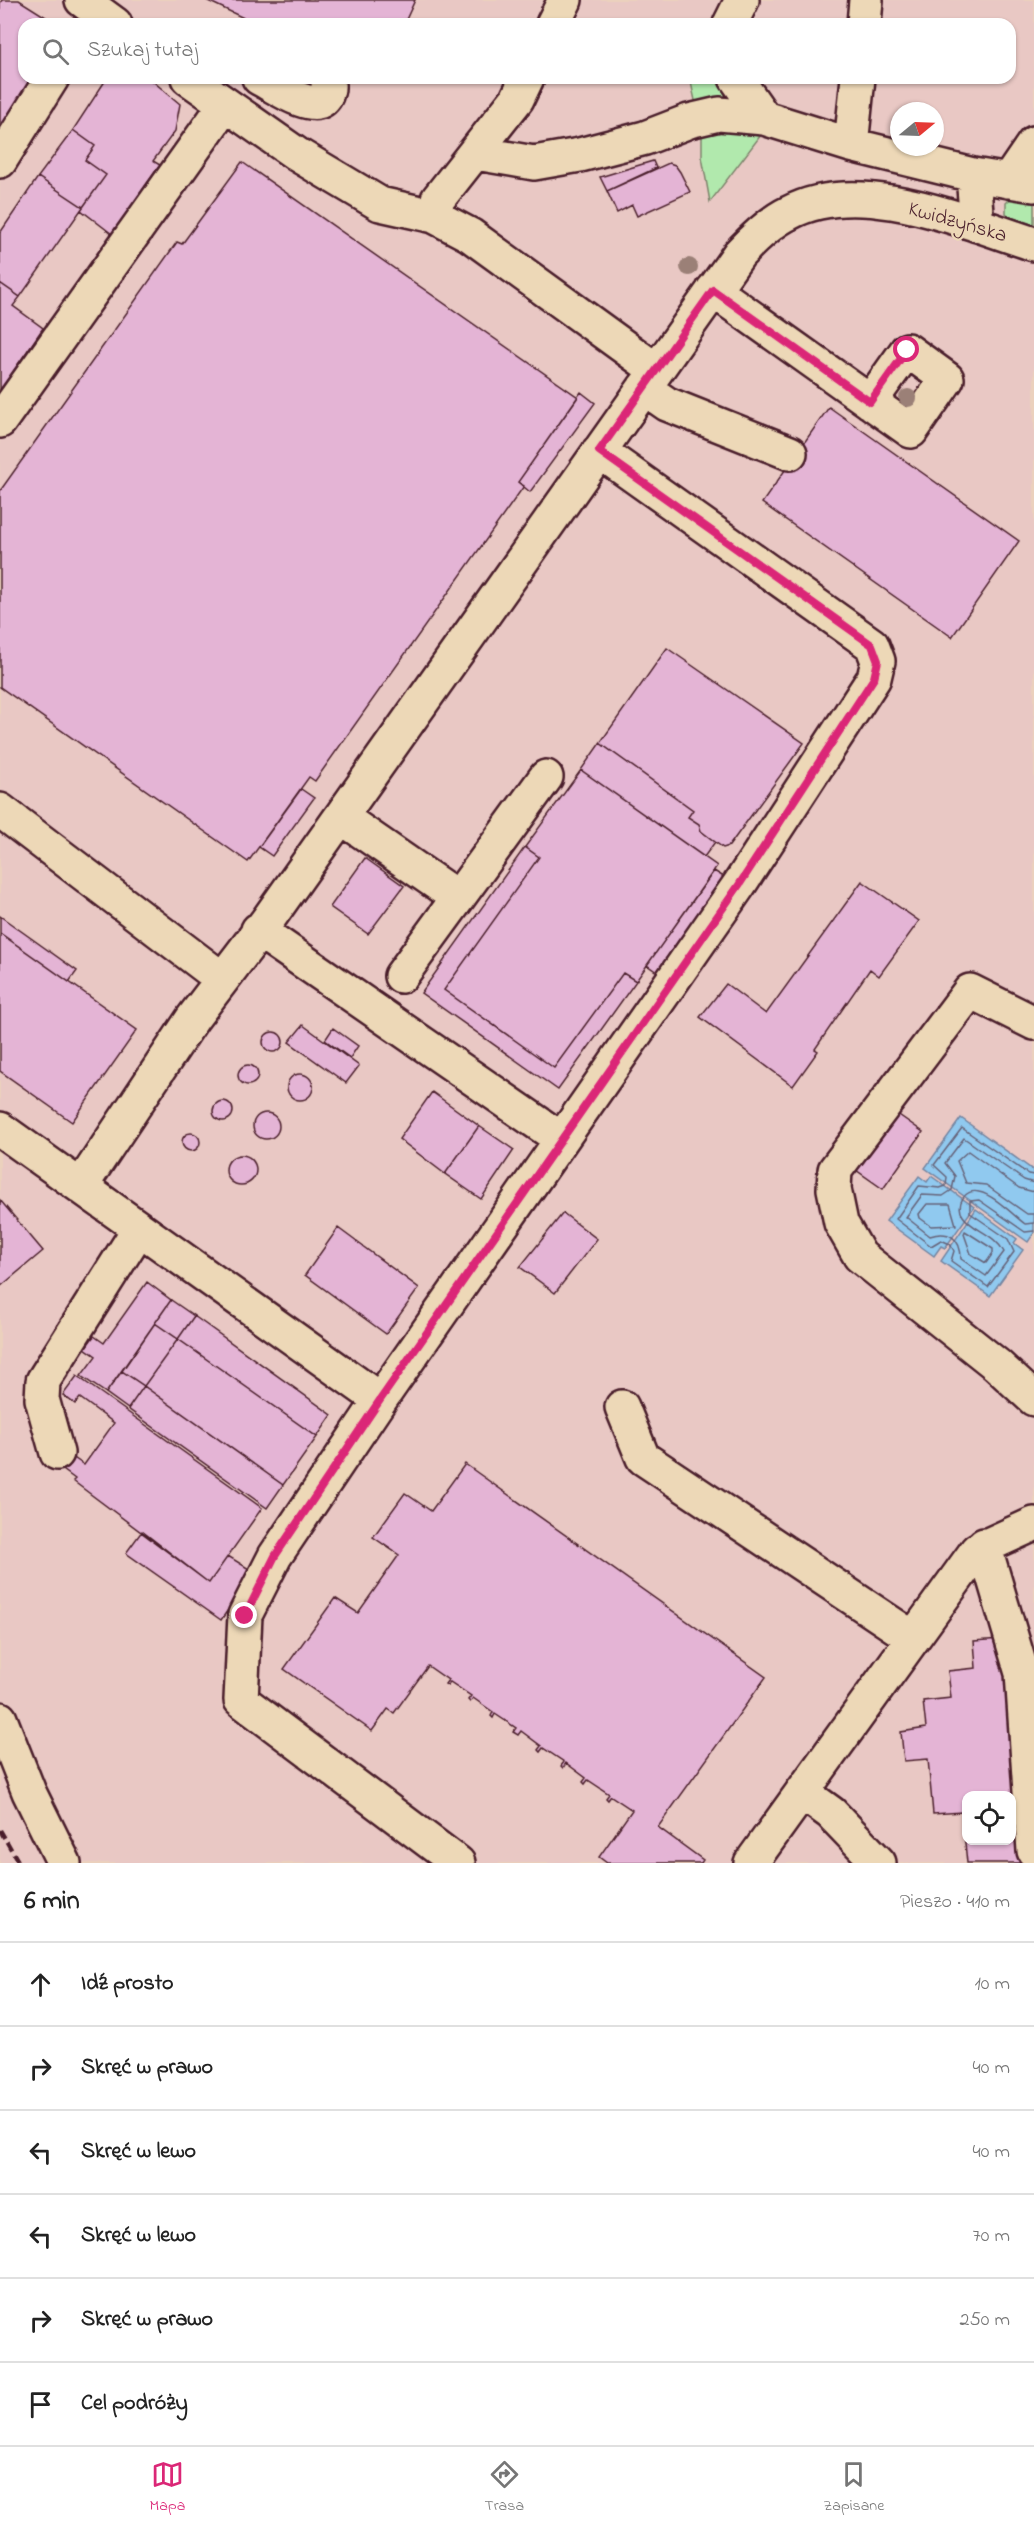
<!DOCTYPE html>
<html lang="pl">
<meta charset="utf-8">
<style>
body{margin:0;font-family:"Indie Flower",sans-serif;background:#f2f2f2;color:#222}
.controls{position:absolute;right:18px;bottom:18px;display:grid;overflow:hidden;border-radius:12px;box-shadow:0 2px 4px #0004}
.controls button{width:54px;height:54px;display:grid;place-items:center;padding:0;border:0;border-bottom:2px solid #e0e0e0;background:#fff;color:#222;font:30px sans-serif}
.compass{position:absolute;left:890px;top:102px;width:54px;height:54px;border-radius:50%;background:#fff;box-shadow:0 2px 4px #0004;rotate:71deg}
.stop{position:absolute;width:18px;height:18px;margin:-14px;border:4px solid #db2777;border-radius:50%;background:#fff}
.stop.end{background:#db2777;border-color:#fff;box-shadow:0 2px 6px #0008}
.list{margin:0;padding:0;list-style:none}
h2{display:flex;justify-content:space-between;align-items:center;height:78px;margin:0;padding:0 24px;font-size:26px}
h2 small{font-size:20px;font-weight:400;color:#767676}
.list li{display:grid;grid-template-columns:39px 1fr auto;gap:18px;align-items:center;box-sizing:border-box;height:84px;padding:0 24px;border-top:2px solid #e0e0e0}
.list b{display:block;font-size:22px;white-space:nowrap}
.list em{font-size:20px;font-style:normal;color:#767676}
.icon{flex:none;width:33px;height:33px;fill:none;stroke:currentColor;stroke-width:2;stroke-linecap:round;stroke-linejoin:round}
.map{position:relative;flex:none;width:1034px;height:1863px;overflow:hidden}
.search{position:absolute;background:#fff;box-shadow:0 2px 4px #0004;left:18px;right:18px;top:18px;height:66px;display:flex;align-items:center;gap:15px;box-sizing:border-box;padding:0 21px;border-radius:18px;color:#767676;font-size:22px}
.sheet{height:582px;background:#fff}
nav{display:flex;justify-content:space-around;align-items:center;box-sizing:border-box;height:84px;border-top:2px solid #e0e0e0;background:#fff;font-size:16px;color:#767676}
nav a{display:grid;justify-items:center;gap:3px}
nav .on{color:#db2777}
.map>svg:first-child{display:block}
</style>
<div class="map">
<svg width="1034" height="1863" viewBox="0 0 1034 1863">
<rect width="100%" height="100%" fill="#ebd1bd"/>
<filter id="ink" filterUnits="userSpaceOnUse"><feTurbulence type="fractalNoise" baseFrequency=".0167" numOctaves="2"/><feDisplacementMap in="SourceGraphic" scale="12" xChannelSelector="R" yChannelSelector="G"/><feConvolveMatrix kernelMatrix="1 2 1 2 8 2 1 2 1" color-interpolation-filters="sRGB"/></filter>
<g filter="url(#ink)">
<path fill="#e9c8c4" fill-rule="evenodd" d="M0 0H1034V1863H0ZM24 24H1010V78H24ZM899 111H935V147H899ZM966 1796H1012V1840H966Z"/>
<path fill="#b1e9ad" stroke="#7e846c" stroke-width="1.5" d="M690 78H718L735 99 696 105Z
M734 128 761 135 710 202 702 157V132Z
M1013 196 1034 202V225L1010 217 1006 213V203Z"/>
<path fill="#90c9ef" stroke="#7485a1" stroke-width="1.5" d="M961 1118 1034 1171V1233L1028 1242 925 1168Z
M919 1176 927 1182 931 1176 974 1207 945 1248 941 1246 934 1256 886 1221Z
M976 1209 1017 1239 1014 1243 1023 1250 990 1296 941 1261Z"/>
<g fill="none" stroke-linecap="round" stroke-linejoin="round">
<path stroke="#666379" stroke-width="1.5" d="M1034 1175 1028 1174 962 1128 934 1165 947 1177 946 1186 940 1188 919 1186 896 1219 931 1246 941 1240 950 1244 954 1251 951 1261 988 1287 1014 1252 1008 1239 970 1213V1201L979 1200 1025 1232 1034 1231
M1034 1183 1024 1180 964 1138 945 1163 955 1176 952 1190 943 1196 922 1195 906 1217 930 1236C949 1230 961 1238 961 1259L986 1276 1004 1252C994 1233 973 1231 963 1216 955 1205 965 1188 979 1192 994 1195 1012 1214 1025 1224L1034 1223
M1034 1192 1019 1188 968 1151 957 1161 966 1183 986 1185 1027 1214H1034
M927 1204H950L956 1225 931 1226 920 1218 919 1214Z
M965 1231 993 1249V1253L986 1263 971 1254 964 1234Z"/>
</g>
<path fill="#e4b4d5" stroke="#4a1f2b" stroke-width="1.5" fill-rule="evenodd" d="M2 0H19L57 24H24V78H39L0 141V3Z
M206 0H415L404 24H256Z
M107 78H149L180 104 175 131 153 161 160 165 112 234 81 210 106 175 85 160 95 146 73 130Z
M73 130 95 146 85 160 106 175 83 207 38 177Z
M653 161 656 168 607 191 600 177Z
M242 162 578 397 518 482 524 486 315 781 309 777 248 862 0 687V491L177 242 182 244Z
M669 163 675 165 680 172 690 192 637 216 632 205 617 213 607 191Z
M38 177 83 207 20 297 0 283V233Z
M0 283 20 297 13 306 43 328 0 391Z
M581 392 595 403 530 492 518 482Z
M829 407 1019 541 952 637 762 503Z
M667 648 804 743 729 846 723 848 701 831 699 824 688 817 693 810 600 743Z
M600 743 693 810 688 817 699 824 701 831 715 842 704 857 581 770Z
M581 770 717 866 636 981 623 973 554 1068 444 990 539 857 525 847Z
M301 789 314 798 272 856 259 847Z
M525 847 539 857 444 990 554 1068 623 973 636 981 558 1090 421 993Z
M365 858 404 886 368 934 330 907Z
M714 871 732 882 664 977 647 965Z
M862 881 919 921 879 976 870 969 815 1049 818 1051 793 1086 700 1017 726 984 766 1014Z
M0 916 77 971 69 982 0 933Z
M0 933 137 1030 72 1122 0 1071Z
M303 1025 359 1066 346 1083 289 1042Z
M333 1028 358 1046 350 1058 325 1040Z
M263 1042a10 10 0 1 1 20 0a10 10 0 1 1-20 0Z
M238 1075a10 10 0 1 1 20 0a10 10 0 1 1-20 0Z
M287 1087a13 13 0 1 1 26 0a13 13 0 1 1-26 0Z
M432 1092 479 1126 445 1174 399 1139Z
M213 1111a10 10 0 1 1 20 0a10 10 0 1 1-20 0Z
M253 1126a13 13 0 1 1 26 0a13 13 0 1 1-26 0Z
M896 1113 923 1132 883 1189 856 1170Z
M479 1126 514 1150 481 1199 445 1174Z
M182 1142a9 9 0 1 1 18 0a9 9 0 1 1-18 0Z
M226 1170a15 15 0 1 1 30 0a15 15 0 1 1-30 0Z
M0 1200 43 1251 0 1287Z
M563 1213 597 1239 555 1293 520 1267Z
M338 1228 419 1288 386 1334 305 1275Z
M147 1282 171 1300 106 1393 81 1376 96 1356 85 1348 94 1336 104 1343Z
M171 1300 194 1316 178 1339 155 1323Z
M194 1316 332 1415 317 1437 178 1339Z
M155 1323 178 1339 144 1386 122 1371Z
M178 1339 317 1437 283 1485 144 1386Z
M122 1371 144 1386 128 1409 106 1393Z
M77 1376 262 1508 209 1583 73 1481 75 1479 59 1467 68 1454 84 1465 114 1423 80 1398 75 1404 63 1395Z
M144 1386 283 1485 267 1508 128 1409Z
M465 1464 766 1677 658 1827 703 1860 701 1863H607L599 1857 632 1810 611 1796 608 1800 606 1798 609 1794 588 1780 585 1784 583 1782 586 1778 566 1763 563 1768 561 1766 564 1762 543 1748 540 1752 538 1750 541 1746 521 1731 518 1735 513 1732 516 1728 495 1714 493 1718 491 1716 493 1712 473 1698 470 1702 468 1700 471 1696 450 1682 447 1685 445 1684 448 1680 428 1666 394 1713 388 1709 372 1731 284 1669 335 1598 358 1613 399 1555 373 1537 405 1493 431 1511Z
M142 1531 209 1583 228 1556 254 1572 221 1620 126 1553Z
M1001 1639 1009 1667 1023 1863H967L962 1812 933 1814 928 1759 904 1761 901 1732 926 1728 923 1701 951 1698 948 1671 976 1668 974 1641ZM966 1796H1012V1840H966Z"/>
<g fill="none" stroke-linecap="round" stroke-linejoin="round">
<g stroke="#4a1f2b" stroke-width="38">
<path id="minor" d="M82 0 115 24
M553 24 565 0
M730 24 742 0
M864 24 866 0
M188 78 298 155 380 204 434 216 470 235 656 370
M259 78C273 85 313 114 325 97 329 90 329 85 327 78
M736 78 764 118
M851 145 858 78
M476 153 534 163 580 155 645 138 689 121 719 114 764 118 851 145 973 175 977 225
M0 161 52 78
M973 175 1034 185
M1008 181 1034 143
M434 216 438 199 517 99 527 78
M713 290 911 431 947 379 907 350 870 402
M644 388 667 404 790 453
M0 421 225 105
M0 810 222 979
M341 817 458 898 546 777
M258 930 561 1139
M401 976 458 898
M1034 1023 970 991 835 1170 834 1189 841 1223 860 1256 997 1365 1034 1399
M0 1129 380 1400
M81 1186 193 1018 267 921 739 254C753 239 770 222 789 213 859 175 965 222 1034 244
M622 1407 643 1458 913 1638
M57 1453 42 1399 43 1381 139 1229
M984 1545 1022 1673 1034 1851
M0 1719 29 1792 64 1863
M802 1792 831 1813 879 1863
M458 1863 241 1700 245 1615 275 1556 380 1400 739 885 874 678 878 661 872 645 599 451
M751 1863 977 1550 1034 1524"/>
</g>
<use href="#minor" stroke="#edd8b7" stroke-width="33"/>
<path stroke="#4a1f2b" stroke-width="4.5" stroke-dasharray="9 4.5" stroke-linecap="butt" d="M0 1830 19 1863"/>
</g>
<g fill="#9b8077">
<circle cx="689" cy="267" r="9"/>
<circle cx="908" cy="398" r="9"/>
</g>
</g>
<g fill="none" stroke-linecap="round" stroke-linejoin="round" filter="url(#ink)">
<path stroke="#db2777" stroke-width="8" d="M245 1616 275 1556 380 1400 739 885 874 678 878 661 872 645 599 451 713 290 870 402 907 350"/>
</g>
<g text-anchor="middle" stroke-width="4.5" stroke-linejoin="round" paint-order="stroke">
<g font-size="21" fill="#4a1f2b" stroke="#edd8b7">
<text transform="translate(958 221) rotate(16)" y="7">Kwidzyńska</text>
</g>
</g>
</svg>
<div class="controls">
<button><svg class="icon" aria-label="locate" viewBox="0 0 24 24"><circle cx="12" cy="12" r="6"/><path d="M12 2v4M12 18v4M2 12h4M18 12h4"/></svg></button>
</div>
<svg class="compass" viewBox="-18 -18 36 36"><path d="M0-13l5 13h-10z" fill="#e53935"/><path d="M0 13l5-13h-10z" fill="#767676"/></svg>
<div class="stop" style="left:907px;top:350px"></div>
<div class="stop end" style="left:245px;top:1616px"></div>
<div class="search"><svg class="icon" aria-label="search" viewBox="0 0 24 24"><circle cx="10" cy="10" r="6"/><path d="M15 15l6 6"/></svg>Szukaj tutaj</div>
</div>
<section class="sheet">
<h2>6 min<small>Pieszo · 410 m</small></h2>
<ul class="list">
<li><svg class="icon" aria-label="ahead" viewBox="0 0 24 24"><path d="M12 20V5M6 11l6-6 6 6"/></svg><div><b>Idź prosto</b></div><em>10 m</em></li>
<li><svg class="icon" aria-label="right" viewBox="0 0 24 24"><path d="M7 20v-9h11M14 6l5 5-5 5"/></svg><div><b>Skręć w prawo</b></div><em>40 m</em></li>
<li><svg class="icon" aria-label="left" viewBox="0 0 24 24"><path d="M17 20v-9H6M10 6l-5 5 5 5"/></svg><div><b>Skręć w lewo</b></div><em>40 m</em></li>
<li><svg class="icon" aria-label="left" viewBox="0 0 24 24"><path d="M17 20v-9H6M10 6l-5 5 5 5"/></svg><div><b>Skręć w lewo</b></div><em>70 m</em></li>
<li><svg class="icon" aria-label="right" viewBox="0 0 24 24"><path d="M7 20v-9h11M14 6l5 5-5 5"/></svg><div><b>Skręć w prawo</b></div><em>250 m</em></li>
<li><svg class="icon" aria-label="arrive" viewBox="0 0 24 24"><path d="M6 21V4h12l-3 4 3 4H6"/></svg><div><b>Cel podróży</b></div></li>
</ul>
</section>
<nav>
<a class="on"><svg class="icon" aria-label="map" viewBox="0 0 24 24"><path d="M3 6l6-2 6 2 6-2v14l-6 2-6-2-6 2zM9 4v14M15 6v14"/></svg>Mapa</a>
<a><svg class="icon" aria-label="directions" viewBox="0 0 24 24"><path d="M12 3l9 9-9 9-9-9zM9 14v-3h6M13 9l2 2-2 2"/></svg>Trasa</a>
<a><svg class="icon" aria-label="saved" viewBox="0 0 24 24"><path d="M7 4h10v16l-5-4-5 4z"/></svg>Zapisane</a>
</nav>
